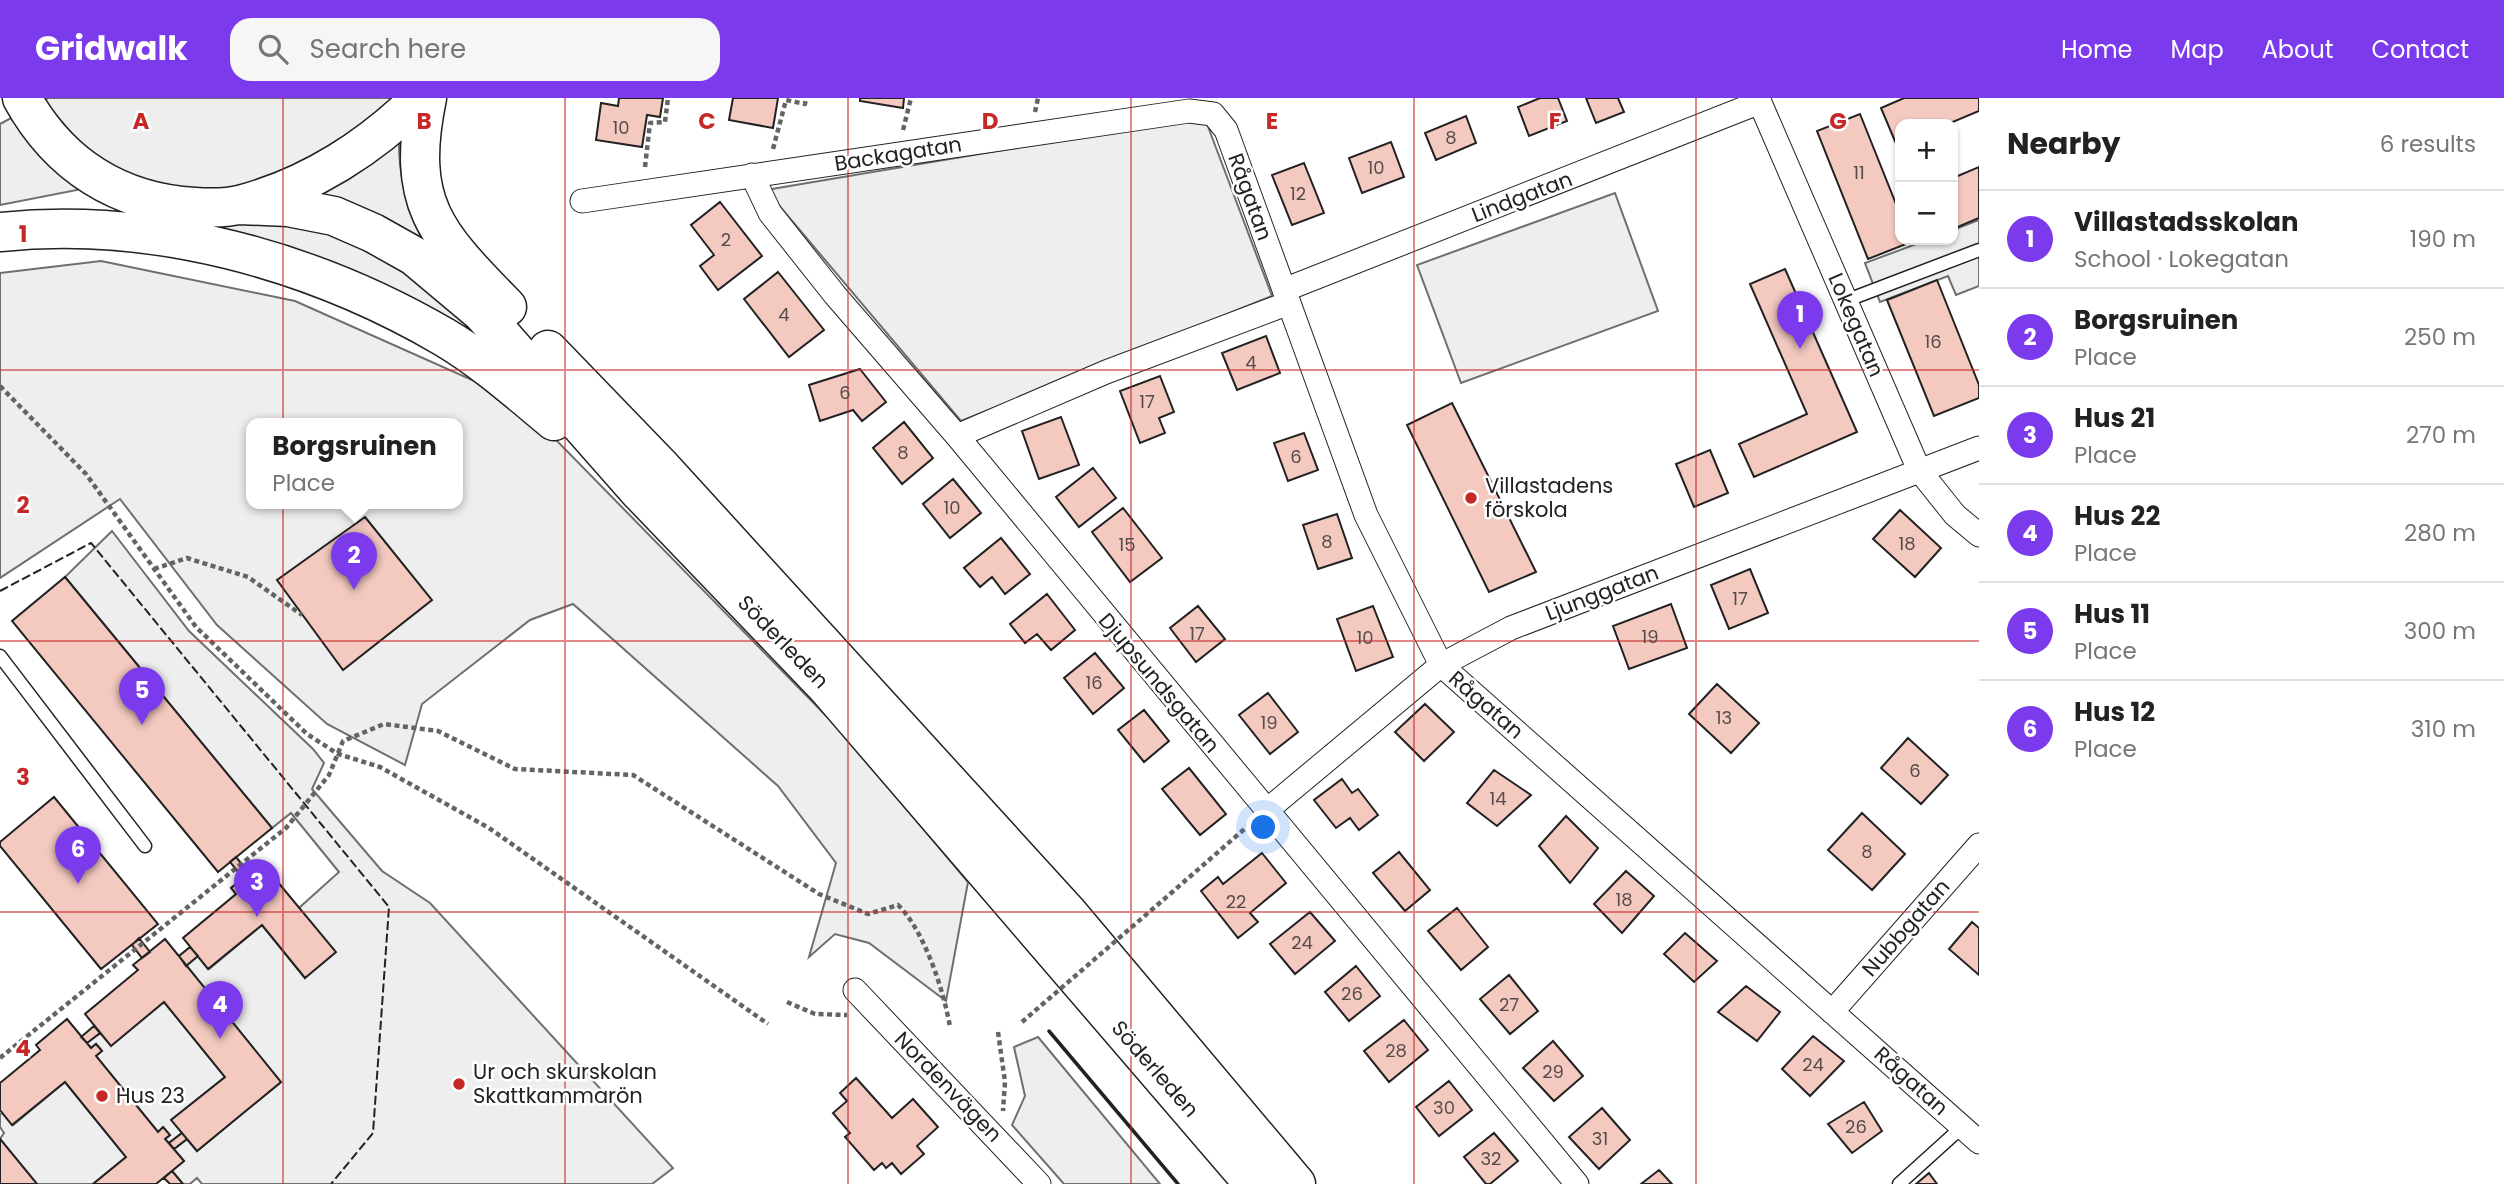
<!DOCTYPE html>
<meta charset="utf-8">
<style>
body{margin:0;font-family:Poppins,sans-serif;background:#f6f6f6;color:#222}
.controls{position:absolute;right:21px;top:21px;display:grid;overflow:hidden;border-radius:14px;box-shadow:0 2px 5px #0004}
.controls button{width:63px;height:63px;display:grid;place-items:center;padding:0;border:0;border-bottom:2px solid #e0e0e0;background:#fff;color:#222;font:35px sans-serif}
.you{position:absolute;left:1264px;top:730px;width:24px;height:24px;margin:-18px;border:5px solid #fff;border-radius:50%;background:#1a73e8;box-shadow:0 0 0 10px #1a73e833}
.badge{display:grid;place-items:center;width:46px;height:46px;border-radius:50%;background:#7c3aed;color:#fff;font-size:23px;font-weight:700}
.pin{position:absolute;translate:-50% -58px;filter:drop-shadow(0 2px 4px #0008)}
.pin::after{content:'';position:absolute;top:37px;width:24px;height:21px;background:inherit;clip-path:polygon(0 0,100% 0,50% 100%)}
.popup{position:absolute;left:246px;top:320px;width:217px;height:91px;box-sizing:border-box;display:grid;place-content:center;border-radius:14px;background:#fff;filter:drop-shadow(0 2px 5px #0005);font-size:23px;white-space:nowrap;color:#767676}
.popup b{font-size:26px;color:#222}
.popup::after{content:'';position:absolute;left:50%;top:100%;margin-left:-14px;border:14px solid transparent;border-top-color:#fff}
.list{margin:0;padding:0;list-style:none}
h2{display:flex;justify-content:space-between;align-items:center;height:91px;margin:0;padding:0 28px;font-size:30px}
h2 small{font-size:23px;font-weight:400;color:#767676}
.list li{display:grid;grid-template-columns:46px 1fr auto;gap:21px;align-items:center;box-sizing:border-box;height:98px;padding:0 28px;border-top:2px solid #e0e0e0}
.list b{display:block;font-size:26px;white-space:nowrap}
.list p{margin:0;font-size:23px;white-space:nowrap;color:#767676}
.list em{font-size:23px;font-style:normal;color:#767676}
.icon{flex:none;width:38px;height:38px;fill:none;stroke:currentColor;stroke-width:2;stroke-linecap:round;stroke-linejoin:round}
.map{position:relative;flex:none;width:1979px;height:1086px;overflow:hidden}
header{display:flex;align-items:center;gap:42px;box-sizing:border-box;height:98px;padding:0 35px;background:#7c3aed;color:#fff}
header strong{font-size:33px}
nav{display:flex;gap:38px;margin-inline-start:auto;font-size:24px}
.search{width:490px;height:63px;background:#f6f6f6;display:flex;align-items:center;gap:18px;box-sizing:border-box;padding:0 24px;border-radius:21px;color:#767676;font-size:26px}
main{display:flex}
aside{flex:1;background:#fff}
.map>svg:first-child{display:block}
</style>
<header>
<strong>Gridwalk</strong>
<div class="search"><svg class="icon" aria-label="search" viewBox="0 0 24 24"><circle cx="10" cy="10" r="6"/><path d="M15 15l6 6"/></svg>Search here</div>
<nav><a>Home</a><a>Map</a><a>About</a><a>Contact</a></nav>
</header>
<main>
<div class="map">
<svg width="1979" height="1086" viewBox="0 0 1979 1086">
<rect width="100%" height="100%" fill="#fff"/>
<path fill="#eee" stroke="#6f6f6f" stroke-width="2" fill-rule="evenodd" d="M48 0H404L332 57 225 93 155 88 91 58 44 3Z
M1204 18 1272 198 961 323 766 92Z
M11 20 49 65 77 85V92L0 107V26Z
M399 35C398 75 405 105 422 141L304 98Z
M1615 95 1658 213 1461 285 1417 167Z
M279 123 332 132 377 152 497 250 195 128Z
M101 163 295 203 517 302 840 632 968 784 946 903 869 845 835 836 809 859 836 765 778 688 573 506 530 522 422 606 405 667 327 626 217 527 120 401 0 480V175ZM251 326H457V406H251Z
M112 433 189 533 313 651 324 665 312 691 382 773 430 805 673 1070 652 1086H202L197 1080 190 1086H183L172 1073 184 1063 174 1051 187 1041 197 1053 281 984 186 868 198 858 209 871 262 827 304 879 299 810 339 774 291 715 272 730 65 479Z
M164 904 225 979 172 1022 182 1035 169 1045 165 1041 170 1037 164 1030 158 1034 96 958 102 953 96 946 91 950 87 945 100 935 111 947Z
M1038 939 1160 1086H1064L1012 1027 1025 998 1014 949Z
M65 984 126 1059 93 1086H37L0 1041 4 1035 0 1029V1016L2 1015 13 1027Z"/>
<path fill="#ededed" stroke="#6f6f6f" stroke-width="2" d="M1979 122V188L1956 197 1948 178 1880 204 1865 165 1927 142H1953V132Z"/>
<path fill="#f3c9c0" stroke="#222" stroke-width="2" d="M619 0H663L660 19 647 17 642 49 596 42 601 5 618 8Z
M733 0H778L773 30 729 22Z
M860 0H904L903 10 860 3Z
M1540 0H1558L1567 23 1529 38 1518 9Z
M1586 0H1618L1624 14 1596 25Z
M1904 0H1979V13L1948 26H1900V46L1897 48 1881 10Z
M1860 16 1900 116V142L1911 144 1868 161 1817 33Z
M1466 18 1476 45 1436 62 1425 35Z
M1391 44 1404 79 1362 95 1349 60Z
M1304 65 1324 115 1292 127 1272 77Z
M1979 69V120L1953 131V80Z
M720 104 762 158 718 192 700 168 714 157 691 127Z
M1785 171 1857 334 1754 379 1739 346 1807 316 1750 186Z
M778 174 824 232 789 259 744 201Z
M1937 182 1979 287V300L1934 318 1887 202Z
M1266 238 1280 275 1237 292 1222 255Z
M860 271 886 304 862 323 853 312 820 323 809 287Z
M1160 278 1174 314 1159 320 1165 335 1140 345 1120 293Z
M1452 305 1536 474 1489 494 1407 327Z
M1061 319 1079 367 1039 381 1022 333Z
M904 324 933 360 902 386 873 350Z
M1304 335 1318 372 1288 383 1274 345Z
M1710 352 1728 395 1694 409 1676 366Z
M1093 370 1116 400 1079 429 1056 399Z
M953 381 981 415 950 440 923 406Z
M1123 410 1162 460 1130 484 1092 434Z
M1900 412 1941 450 1915 479 1873 441Z
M1337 416 1352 460 1318 471 1303 427Z
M365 419 432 502 343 572 277 482Z
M1001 440 1030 476 1005 496 992 479 980 489 964 470Z
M1750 471 1768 515 1729 531 1711 487Z
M65 479 272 730 218 774 12 523Z
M1047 496 1075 532 1051 552 1037 536 1025 545 1010 526Z
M1671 506 1687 550 1629 571 1613 528Z
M1198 508 1225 541 1196 564 1170 530Z
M1373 508 1393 559 1356 573 1337 521Z
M1095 555 1124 590 1093 616 1064 580Z
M1717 586 1759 625 1731 655 1689 616Z
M1268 595 1298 634 1270 656 1239 617Z
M1425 606 1454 634 1424 663 1395 634Z
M1144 612 1169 643 1144 664 1118 632Z
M1908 640 1948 677 1921 706 1881 670Z
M1189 670 1226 716 1200 737 1162 691Z
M1494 672 1531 697 1497 728 1467 705Z
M1342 681 1352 695 1358 691 1378 717 1359 732 1350 720 1336 730 1314 702Z
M54 699 158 826 101 871 0 748V744Z
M1862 715 1905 756 1872 792 1828 752Z
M1566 718 1598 750 1570 785 1539 748Z
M1399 754 1430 792 1405 813 1373 775Z
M1262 755 1286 785 1250 815 1258 824 1238 840 1201 793 1218 779 1223 786Z
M236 759 249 775 243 780 230 764Z
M262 765 336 854 305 880 262 827 208 871 183 840 236 796 231 790Z
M1626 773 1654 798 1622 835 1594 806Z
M1457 810 1488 849 1461 872 1428 833Z
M1310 814 1335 843 1295 876 1270 846Z
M1972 824 1979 830V877L1949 851Z
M1685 835 1717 863 1694 884 1664 856Z
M139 840 150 854 142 860 132 847Z
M165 841 281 984 197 1053 171 1022 225 979 164 904 111 948 85 916 138 872 133 867Z
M190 849 198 858 186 868 179 858Z
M1356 868 1380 898 1349 923 1325 894Z
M1509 877 1538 913 1510 936 1480 901Z
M1746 888 1780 914 1757 943 1718 914Z
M67 921 91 950 96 946 102 953 96 958 158 1034 163 1029 170 1037 165 1041 184 1063 156 1086H93L126 1059 65 984 12 1027 0 1012V985L40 952 36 947Z
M1404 922 1428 952 1389 984 1364 953Z
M94 928 100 935 87 945 81 939Z
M1813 938 1844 963 1810 998 1782 971Z
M1553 943 1583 978 1554 1003 1523 970Z
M856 980 892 1020 913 1001 938 1029 917 1048 924 1056 901 1076 892 1065 886 1070 882 1065 874 1072 845 1039 850 1035 833 1015 847 1003 840 995Z
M1449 983 1472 1012 1439 1038 1416 1009Z
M1864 1004 1882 1033 1852 1055 1828 1026Z
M1602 1010 1630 1042 1599 1071 1569 1039Z
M182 1035 187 1041 174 1051 169 1045Z
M1494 1035 1518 1063 1490 1086H1486L1464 1059Z
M0 1041 37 1086H0Z
M1659 1072 1672 1086H1641Z
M172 1073 183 1086H170L164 1080Z
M1929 1075 1937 1086H1916Z"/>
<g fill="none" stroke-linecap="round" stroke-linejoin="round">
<g stroke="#222" stroke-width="15">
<path id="lane" d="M1845 203 1979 152
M0 558 145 748
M1899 1086 1962 1029"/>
</g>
<g stroke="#222" stroke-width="25">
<path id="street" d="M1758 0 1919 372 1955 417 1979 437
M752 77 770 115 835 197 957 338 1577 1086
M582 103 1189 13 1213 16 1226 32 1366 417 1441 567 1979 1044
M1284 192 1760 4
M957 338 1106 274 1289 205
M1266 713 1441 567 1511 530 1979 350
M855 892 1039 1086
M1832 914 1979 747"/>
</g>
<g stroke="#222" stroke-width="41">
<path id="highway" d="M22 0C59 67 119 105 195 109 210 110 228 110 243 106 310 88 371 49 420 0
M427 0C405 107 436 136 507 209
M240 107 288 109 334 118 373 135 414 158 482 215 637 391 827 589 1254 1086
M0 134C152 118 312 162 444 239 483 262 519 294 554 323
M548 252 662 370 1067 814 1296 1086"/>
</g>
<path stroke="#646464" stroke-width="4.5" stroke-dasharray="5 3.5" stroke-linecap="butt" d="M1035 14 1038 0
M903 32 911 0
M773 51 786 2 805 6 806 0
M645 69 650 25 665 24 668 0
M0 288 86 376 196 529 307 636 338 656 380 669 489 730 768 926
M154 471 187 460 248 479 302 517
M1170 796 1249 727
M787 904 815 916 847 917
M998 934 1005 984 1003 1013
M0 960 286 730 329 677 343 643 384 626 438 633 515 671 633 677 819 796 868 816 898 807C924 832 944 893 950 929"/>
<use href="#lane" stroke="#fff" stroke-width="12"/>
<use href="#street" stroke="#fff" stroke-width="23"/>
<use href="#highway" stroke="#fff" stroke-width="38"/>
<path stroke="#646464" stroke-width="4.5" stroke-dasharray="5 3.5" stroke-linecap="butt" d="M1022 924 1170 796"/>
<path stroke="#222" stroke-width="2" stroke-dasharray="9 3.5" stroke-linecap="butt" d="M0 493 91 445 389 809 373 1035 331 1086"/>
<path stroke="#222" stroke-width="3.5" d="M1049 933 1178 1086"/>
</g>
<path fill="none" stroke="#c62828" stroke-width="2" stroke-opacity="0.55" d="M283 0V1086M565 0V1086M848 0V1086M1131 0V1086M1414 0V1086M1696 0V1086M0 272H1979M0 543H1979M0 814H1979"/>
<g fill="#c62828" stroke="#fff" stroke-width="2.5">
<circle cx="1471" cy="400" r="7"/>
<circle cx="459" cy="986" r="7"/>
<circle cx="102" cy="998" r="7"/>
</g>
<g text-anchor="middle" stroke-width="5" stroke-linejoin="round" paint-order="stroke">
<g font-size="18" fill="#564c4a">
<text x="621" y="36">10</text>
<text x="1451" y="46">8</text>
<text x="1376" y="76">10</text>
<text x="1859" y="81">11</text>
<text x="1298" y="102">12</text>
<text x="726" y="148">2</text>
<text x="784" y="223">4</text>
<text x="1933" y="250">16</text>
<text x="1251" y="271">4</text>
<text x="845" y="301">6</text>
<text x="1147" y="310">17</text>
<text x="903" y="361">8</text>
<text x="1296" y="365">6</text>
<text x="952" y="416">10</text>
<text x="1327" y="450">8</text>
<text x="1907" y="452">18</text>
<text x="1127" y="453">15</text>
<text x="1740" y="507">17</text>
<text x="1197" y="542">17</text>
<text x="1650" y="545">19</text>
<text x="1365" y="546">10</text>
<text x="1094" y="591">16</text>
<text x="1724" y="626">13</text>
<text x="1269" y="631">19</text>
<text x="1915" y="679">6</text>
<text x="1498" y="707">14</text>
<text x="1867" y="760">8</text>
<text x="1624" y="808">18</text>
<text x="1236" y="810">22</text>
<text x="1302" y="851">24</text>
<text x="1352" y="902">26</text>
<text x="1509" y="913">27</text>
<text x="1396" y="959">28</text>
<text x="1813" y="973">24</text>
<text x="1553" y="980">29</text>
<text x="1444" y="1016">30</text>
<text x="1856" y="1035">26</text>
<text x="1600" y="1047">31</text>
<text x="1491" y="1067">32</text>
</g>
<g font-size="21" fill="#222" stroke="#fff">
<text transform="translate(898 56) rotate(-9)" y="7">Backagatan</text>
<text transform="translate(1250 99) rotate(70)" y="7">Rågatan</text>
<text transform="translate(1522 99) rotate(-21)" y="7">Lindgatan</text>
<text transform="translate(1856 227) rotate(67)" y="7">Lokegatan</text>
<text transform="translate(1602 495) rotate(-21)" y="7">Ljunggatan</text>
<text transform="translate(783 544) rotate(46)" y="7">Söderleden</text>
<text transform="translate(1159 585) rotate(50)" y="7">Djupsundsgatan</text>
<text transform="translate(1486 607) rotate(41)" y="7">Rågatan</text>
<text transform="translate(1906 830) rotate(-49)" y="7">Nubbgatan</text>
<text transform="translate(1155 971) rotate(49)" y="7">Söderleden</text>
<text transform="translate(1911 983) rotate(42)" y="7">Rågatan</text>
<text transform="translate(948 989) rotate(46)" y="7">Nordenvägen</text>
</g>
<g font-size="21" fill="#222" stroke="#fff" text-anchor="start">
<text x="1485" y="395">Villastadens<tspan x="1485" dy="24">förskola</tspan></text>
<text x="473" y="981">Ur och skurskolan<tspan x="473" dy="24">Skattkammarön</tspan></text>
<text x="116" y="1005">Hus 23</text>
</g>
</g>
<g font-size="23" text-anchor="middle" font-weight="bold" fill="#c62828" stroke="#fff" stroke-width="5" stroke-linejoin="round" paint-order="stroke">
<text x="141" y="31">A</text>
<text x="424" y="31">B</text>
<text x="707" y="31">C</text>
<text x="990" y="31">D</text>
<text x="1272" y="31">E</text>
<text x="1555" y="31">F</text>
<text x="1838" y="31">G</text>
<text x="23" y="144">1</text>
<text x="23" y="415">2</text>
<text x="23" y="687">3</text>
<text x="23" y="958">4</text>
</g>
</svg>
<div class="controls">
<button>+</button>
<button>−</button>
</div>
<div class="you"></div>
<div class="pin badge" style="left:1800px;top:251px">1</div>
<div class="pin badge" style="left:354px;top:492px">2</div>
<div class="popup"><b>Borgsruinen</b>Place</div>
<div class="pin badge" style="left:257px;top:819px">3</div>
<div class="pin badge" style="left:220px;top:941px">4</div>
<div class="pin badge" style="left:142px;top:627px">5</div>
<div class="pin badge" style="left:78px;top:786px">6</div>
</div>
<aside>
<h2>Nearby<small>6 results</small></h2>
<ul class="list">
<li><span class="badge">1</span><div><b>Villastadsskolan</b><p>School · Lokegatan</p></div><em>190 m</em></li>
<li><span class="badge">2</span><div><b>Borgsruinen</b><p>Place</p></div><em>250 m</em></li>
<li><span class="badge">3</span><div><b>Hus 21</b><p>Place</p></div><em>270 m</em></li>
<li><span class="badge">4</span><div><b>Hus 22</b><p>Place</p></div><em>280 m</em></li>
<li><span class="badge">5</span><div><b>Hus 11</b><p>Place</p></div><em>300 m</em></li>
<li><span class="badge">6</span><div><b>Hus 12</b><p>Place</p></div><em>310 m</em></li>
</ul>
</aside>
</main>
